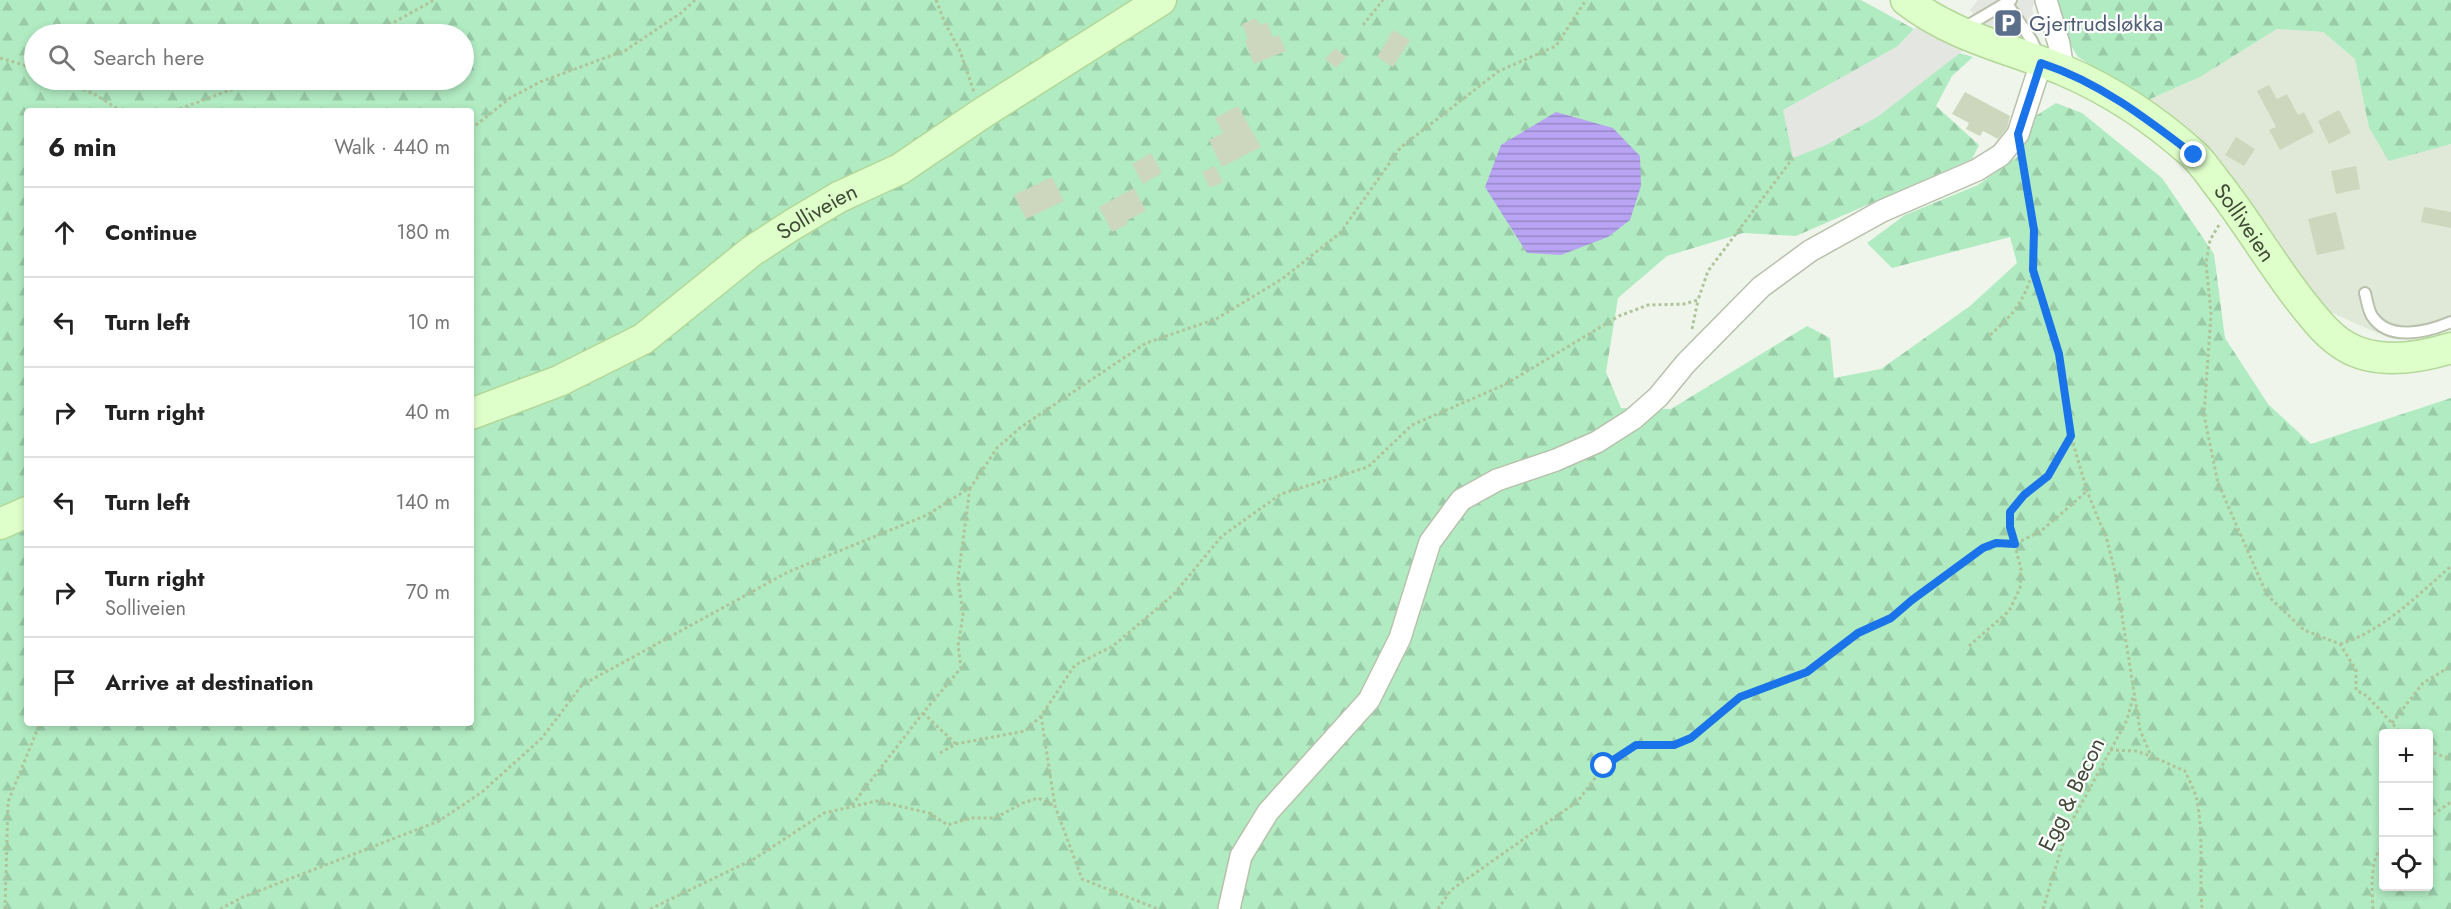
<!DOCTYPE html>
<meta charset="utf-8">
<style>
body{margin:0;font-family:Jost,sans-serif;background:#f6f6f6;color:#222}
.controls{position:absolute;right:18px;bottom:18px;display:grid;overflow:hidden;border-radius:6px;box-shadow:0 3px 9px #0003}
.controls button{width:54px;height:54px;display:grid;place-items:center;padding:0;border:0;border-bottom:2px solid #e0e0e0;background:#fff;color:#222;font:30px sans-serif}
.stop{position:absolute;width:18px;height:18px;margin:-14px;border:4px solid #1a73e8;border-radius:50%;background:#fff}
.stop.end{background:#1a73e8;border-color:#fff;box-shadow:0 2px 6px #0008}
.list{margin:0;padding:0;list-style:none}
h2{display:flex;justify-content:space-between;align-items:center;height:78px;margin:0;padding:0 24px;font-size:26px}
h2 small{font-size:20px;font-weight:400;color:#767676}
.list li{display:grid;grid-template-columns:39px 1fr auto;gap:18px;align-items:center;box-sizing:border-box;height:90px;padding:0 24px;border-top:2px solid #e0e0e0}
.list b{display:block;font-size:22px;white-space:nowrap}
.list p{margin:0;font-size:20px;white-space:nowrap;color:#767676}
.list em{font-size:20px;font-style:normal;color:#767676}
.icon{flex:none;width:33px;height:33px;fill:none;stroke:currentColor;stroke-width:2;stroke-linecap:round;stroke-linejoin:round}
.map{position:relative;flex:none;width:2451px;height:909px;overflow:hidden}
.search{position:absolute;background:#fff;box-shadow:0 3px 9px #0003;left:24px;top:24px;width:450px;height:66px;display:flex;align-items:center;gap:15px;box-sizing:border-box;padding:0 21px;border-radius:33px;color:#767676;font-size:22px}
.panel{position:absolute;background:#fff;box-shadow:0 3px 9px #0003;left:24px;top:108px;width:450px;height:618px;border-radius:6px}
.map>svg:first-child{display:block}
</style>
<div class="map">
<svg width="2451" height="909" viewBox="0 0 2451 909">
<defs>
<pattern id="forest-firs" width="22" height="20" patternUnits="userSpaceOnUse" patternTransform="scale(1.5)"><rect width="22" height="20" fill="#b1ebc2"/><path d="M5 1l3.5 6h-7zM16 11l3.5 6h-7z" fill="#99cba7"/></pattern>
<pattern id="water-rules" width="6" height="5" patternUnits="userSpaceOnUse" patternTransform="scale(1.5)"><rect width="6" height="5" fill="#b8a4f3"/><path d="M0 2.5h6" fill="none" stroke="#9788c6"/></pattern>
</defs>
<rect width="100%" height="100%" fill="#eff5ea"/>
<path fill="#e0e9d7" d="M2277 29 2323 32 2355 59 2369 128 2389 160 2451 144V325L2446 328 2377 333 2319 307 2268 237 2241 187 2179 126 2148 100 2200 77Z"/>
<path fill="url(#forest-firs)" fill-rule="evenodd" d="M0 0H1861L1914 29 1898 46 1877 117 1959 53 1973 57 1952 76 1936 106 1979 145 1972 159 1796 236 1743 233 1667 256 1618 298 1606 372 1621 408 1671 409 1807 326 1830 338 1834 378 1881 369 1970 306 2017 263 2010 237 1892 268 1867 243 1905 215 1978 185 2021 154 2034 117 2056 103 2082 113 2162 178 2214 254 2225 338 2268 404 2311 444 2451 398V909H0ZM34 34H464V80H34ZM27 111H471V723H27ZM2384 734H2428V886H2384Z
M2047 0H2451V144L2389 161 2369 128 2355 59 2323 32 2277 29 2200 77 2148 100 2078 57 2058 24Z"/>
<path fill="#e4e7e1" d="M1978 0H2037L2032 8 2038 40 2026 41 1985 27 1970 10Z
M1927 16 1977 40 1877 117 1826 145 1793 158 1783 110 1898 46Z"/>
<path fill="url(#water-rules)" d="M1556 112 1613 128 1640 156 1641 186 1630 220 1608 237 1561 255 1527 253 1485 187 1501 145Z"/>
<path fill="#ccd7be" d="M1256 18 1260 25 1267 22 1273 38 1279 35 1286 51 1254 64 1245 41 1248 40 1242 24Z
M1393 30 1410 40 1393 67 1377 57Z
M1335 48 1346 57 1336 68 1325 59Z
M2269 85 2277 99 2287 94 2298 115 2304 112 2314 132 2280 150 2269 130 2276 127 2257 91Z
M1965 92 2010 116 2007 128 1998 139 1983 131 1980 136 1966 129 1969 123 1952 114Z
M1238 106 1261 147 1222 167 1209 140 1223 133 1215 118Z
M2339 110 2351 133 2329 144 2318 121Z
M2236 137 2255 149 2244 166 2225 155Z
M1151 153 1162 173 1143 184 1132 164Z
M1215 166 1223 182 1210 188 1202 172Z
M2356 166 2360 189 2336 194 2331 171Z
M1052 177 1064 201 1026 219 1014 195Z
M1134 188 1146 211 1126 221 1128 224 1112 232 1099 207Z
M2424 207 2451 212V228L2421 222Z
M2336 212 2345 249 2317 255 2308 219Z"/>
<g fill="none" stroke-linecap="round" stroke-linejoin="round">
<g stroke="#b7c1ab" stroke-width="14">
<path id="lane" d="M2006 2 2032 41 2038 54
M1962 29 2011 0
M2365 293C2367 300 2368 310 2372 316 2389 342 2427 332 2451 322"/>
</g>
<g stroke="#b7c1ab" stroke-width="24">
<path id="street" d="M2046 0 2059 44 2063 70
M1229 909 1241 856 1268 812 1369 700 1400 638 1430 542 1461 500 1497 480 1556 460 1597 442 1633 419 1658 397 1686 363 1761 287 1810 251 1882 211 1977 170 2001 155 2018 134 2041 63"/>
</g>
<g stroke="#b2d798" stroke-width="33">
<g id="secondary">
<path id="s1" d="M1906 0C1953 37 2009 48 2063 70 2110 90 2155 120 2193 154 2202 162 2209 173 2216 182 2247 221 2272 265 2303 304 2315 319 2328 336 2345 346 2376 365 2418 358 2451 348"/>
<path id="s2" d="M471 414 559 381 643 339 752 251 792 225 839 197 900 169 981 114 1161 0"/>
<path d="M0 524 27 512"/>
</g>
</g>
<path stroke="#b0c49c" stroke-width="3" stroke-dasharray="3 3" stroke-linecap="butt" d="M936 0 945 23 960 51 974 92
M1363 25 1383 0
M373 34 434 0
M0 58 34 68
M61 80 96 95 121 111
M174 111 257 80
M471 129 510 98 540 82 626 50 681 13 695 0
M2022 161 2034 230 2033 270 2059 354 2071 436 2087 491 2107 540 2115 572 2140 730 2151 756 2185 771C2189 780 2195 791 2197 801 2204 837 2199 873 2202 909
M2219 225 2210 240 2206 263 2211 314 2204 415 2218 483 2267 595 2304 630 2340 644 2356 670V690L2367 696 2402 734
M1692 329 1698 300
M1990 335C2015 313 2022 304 2033 272
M2340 644C2383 631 2418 595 2451 566
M1969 646 2009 611 2020 588 2021 569 2010 527V512L2024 495 2048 476 2071 436
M923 713 956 744
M1041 716 1055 806 1082 879 1158 909
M2392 723 2423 683 2451 666
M2110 750 2136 751 2151 756
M2428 751 2451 759
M940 753 956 744 1025 731 1041 716 1075 665 1113 646 1173 595 1222 536 1281 494 1368 467 1412 425 1504 385 1619 316 1648 305 1684 304 1698 300 1708 271 1793 158
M852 805 923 713 961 668 958 646 963 615 958 578 970 488
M2428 818 2451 802
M5 909 8 802 40 723
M220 909 243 897 439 821 482 792 542 738 582 685 788 572 927 515 971 487 997 448 1021 427 1146 343 1216 319 1282 279 1340 233 1401 147 1499 71 1556 46 1586 0
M650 909 754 859 824 813 877 801 929 813 948 825 971 818H995L1023 803 1038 798 1055 806
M1438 909 1451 890 1578 801 1604 766 1636 745H1674L1691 738 1740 697 1807 672 1858 632 1891 618 1912 600 1983 548 1996 543 2015 544 2041 531 2086 492
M2043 909 2067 830 2127 720 2133 697
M2373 909C2372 890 2369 858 2384 844"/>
<use href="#lane" stroke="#fff" stroke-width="10"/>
<use href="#street" stroke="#fff" stroke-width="21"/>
<use href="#secondary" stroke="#dfffca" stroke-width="30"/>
</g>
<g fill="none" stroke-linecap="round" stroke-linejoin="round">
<path stroke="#1a73e8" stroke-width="8" d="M1604 766 1636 745H1674L1691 738 1740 697 1807 672 1858 633 1891 618 1912 600 1983 548 1996 543 2015 544 2010 527V512L2024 495 2048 476 2071 436 2059 354 2033 270 2034 230 2018 134 2041 63C2099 82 2146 118 2194 155"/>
</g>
<defs>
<g id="parking-square" transform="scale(1.5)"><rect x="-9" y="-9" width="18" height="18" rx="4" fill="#5c6f8a" stroke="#fff"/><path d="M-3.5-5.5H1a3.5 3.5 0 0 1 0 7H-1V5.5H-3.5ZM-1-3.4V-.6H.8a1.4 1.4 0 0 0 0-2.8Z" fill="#fff"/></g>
</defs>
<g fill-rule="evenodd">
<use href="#parking-square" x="2008" y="23"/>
</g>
<g text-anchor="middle" stroke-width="4.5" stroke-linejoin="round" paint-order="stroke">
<g font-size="22" fill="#4e5e75" stroke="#fff" text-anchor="start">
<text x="2029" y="31">Gjertrudsløkka</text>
</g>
<g font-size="22" fill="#414a37" stroke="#fff">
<text dy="8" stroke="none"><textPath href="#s2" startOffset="404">Solliveien</textPath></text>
<text dy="8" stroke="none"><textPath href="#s1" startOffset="414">Solliveien</textPath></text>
<text transform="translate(2071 794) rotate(-64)" y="8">Egg &amp; Becon</text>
</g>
</g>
</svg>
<div class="controls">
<button>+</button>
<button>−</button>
<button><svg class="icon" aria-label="locate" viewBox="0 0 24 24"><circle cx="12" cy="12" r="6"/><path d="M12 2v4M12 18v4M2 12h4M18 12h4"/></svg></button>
</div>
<div class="stop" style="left:1604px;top:766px"></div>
<div class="stop end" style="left:2194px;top:155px"></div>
<div class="search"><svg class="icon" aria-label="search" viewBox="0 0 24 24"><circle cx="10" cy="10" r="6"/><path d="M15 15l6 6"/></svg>Search here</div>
<section class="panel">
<h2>6 min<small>Walk · 440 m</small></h2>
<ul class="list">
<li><svg class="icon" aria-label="ahead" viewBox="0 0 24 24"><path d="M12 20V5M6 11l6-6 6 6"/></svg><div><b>Continue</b></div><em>180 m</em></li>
<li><svg class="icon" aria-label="left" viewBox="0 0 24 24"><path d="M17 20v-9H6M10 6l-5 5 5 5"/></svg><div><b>Turn left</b></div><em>10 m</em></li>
<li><svg class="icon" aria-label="right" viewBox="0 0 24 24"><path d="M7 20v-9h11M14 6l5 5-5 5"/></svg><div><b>Turn right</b></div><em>40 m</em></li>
<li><svg class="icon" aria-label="left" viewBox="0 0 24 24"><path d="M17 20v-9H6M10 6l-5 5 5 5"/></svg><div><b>Turn left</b></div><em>140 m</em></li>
<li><svg class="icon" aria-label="right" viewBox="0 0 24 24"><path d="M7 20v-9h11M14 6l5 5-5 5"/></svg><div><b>Turn right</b><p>Solliveien</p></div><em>70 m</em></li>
<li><svg class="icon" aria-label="arrive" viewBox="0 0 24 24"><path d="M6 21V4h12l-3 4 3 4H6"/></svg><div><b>Arrive at destination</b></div></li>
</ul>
</section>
</div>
